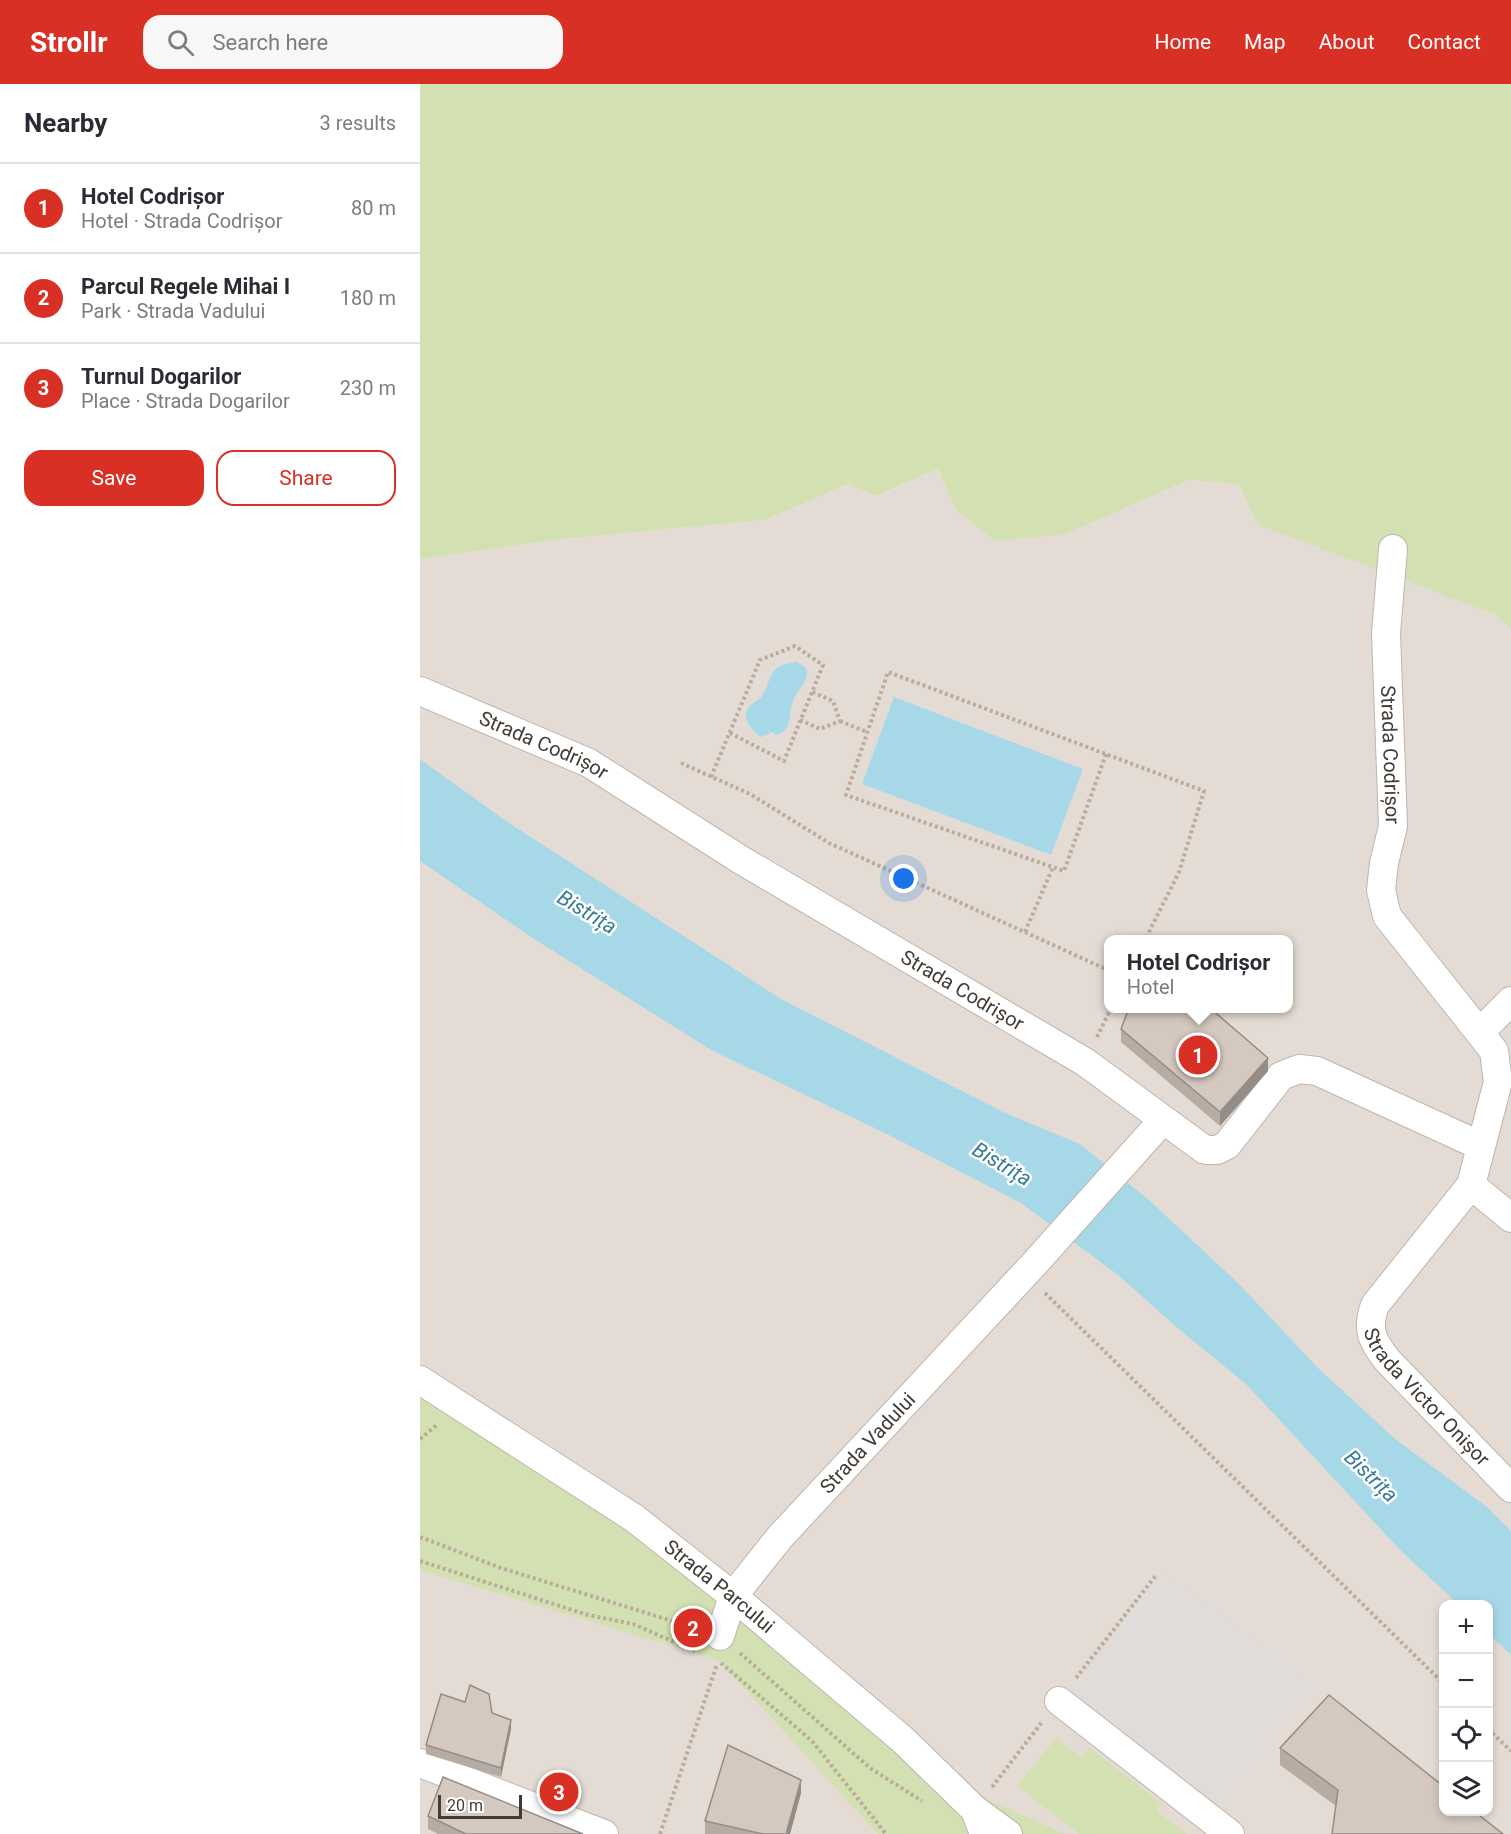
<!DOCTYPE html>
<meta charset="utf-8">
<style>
body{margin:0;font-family:Roboto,sans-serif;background:#f7f7f7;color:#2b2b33}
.controls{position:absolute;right:18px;bottom:18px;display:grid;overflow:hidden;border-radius:12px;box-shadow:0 3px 9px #0003}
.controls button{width:54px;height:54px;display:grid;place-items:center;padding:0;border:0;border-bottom:2px solid #e1e1e2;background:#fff;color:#2b2b33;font:30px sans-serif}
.scale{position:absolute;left:18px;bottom:15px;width:84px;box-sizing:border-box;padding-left:6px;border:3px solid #423b35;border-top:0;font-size:16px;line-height:21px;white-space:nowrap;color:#423b35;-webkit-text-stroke:4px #fff;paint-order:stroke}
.you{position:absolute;left:484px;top:795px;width:21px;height:21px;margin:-15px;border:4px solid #fff;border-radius:50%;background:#1a73e8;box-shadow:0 0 0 9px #1a73e833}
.badge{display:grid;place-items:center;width:39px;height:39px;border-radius:50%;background:#d93025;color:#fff;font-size:20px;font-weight:700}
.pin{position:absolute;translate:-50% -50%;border:3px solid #fff;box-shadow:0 2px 6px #0006}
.popup{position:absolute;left:684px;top:851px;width:189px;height:78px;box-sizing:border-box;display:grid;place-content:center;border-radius:12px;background:#fff;filter:drop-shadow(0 2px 4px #0005);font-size:20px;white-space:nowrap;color:#7c7c81}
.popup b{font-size:22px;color:#2b2b33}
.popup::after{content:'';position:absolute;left:50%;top:100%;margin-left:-12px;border:12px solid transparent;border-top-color:#fff}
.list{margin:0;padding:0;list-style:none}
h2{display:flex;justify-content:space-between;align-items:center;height:78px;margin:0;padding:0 24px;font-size:26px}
h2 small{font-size:20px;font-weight:400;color:#7c7c81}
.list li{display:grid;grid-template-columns:39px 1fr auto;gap:18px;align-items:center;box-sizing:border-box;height:90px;padding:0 24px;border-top:2px solid #e1e1e2}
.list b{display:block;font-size:22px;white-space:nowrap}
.list p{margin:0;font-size:20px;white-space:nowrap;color:#7c7c81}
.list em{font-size:20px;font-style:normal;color:#7c7c81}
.actions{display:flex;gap:12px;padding:18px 24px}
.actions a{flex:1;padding:14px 0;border:2px solid #d93025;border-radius:18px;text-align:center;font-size:21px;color:#d93025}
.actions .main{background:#d93025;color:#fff}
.icon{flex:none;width:33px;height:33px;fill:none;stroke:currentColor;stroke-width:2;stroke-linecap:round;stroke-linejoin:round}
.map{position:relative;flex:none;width:1091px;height:1750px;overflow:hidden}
header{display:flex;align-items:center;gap:36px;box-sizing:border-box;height:84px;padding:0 30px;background:#d93025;color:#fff}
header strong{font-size:28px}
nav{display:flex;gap:33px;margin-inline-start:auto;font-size:21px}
.search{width:420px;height:54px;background:#f7f7f7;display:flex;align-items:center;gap:15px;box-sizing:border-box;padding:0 21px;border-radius:18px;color:#7c7c81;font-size:22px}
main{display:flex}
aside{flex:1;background:#fff}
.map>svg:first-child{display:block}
</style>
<header>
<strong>Strollr</strong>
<div class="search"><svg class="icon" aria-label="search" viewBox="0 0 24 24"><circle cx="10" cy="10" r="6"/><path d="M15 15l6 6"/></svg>Search here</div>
<nav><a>Home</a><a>Map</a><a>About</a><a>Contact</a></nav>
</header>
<main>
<aside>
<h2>Nearby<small>3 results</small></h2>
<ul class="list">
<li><span class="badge">1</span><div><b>Hotel Codrișor</b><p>Hotel · Strada Codrișor</p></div><em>80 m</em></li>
<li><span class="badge">2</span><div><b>Parcul Regele Mihai I</b><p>Park · Strada Vadului</p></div><em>180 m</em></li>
<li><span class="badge">3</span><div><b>Turnul Dogarilor</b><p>Place · Strada Dogarilor</p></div><em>230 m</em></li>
</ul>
<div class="actions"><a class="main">Save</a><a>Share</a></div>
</aside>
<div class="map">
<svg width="1091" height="1750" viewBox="0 0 1091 1750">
<rect width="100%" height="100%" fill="#f1ebe5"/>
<path fill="#e4dcd4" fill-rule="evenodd" d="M518 385 536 426 646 450 769 396 819 400 1074 530 1091 545V1750H0V475L133 456 345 436 428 400 457 412ZM688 856H868V924H688ZM1024 1520H1068V1728H1024Z"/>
<path fill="#d3e1b2" d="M0 0H1091V545L1074 530 837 440 819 400 769 396 646 450 575 457 536 426 518 385 456 412 428 400 345 436 133 456 0 475Z
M0 1310 313 1512 564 1713 573 1718 645 1750H458L298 1576 0 1486Z
M636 1654 662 1674 669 1663 741 1719 737 1727 767 1750H659L597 1702Z"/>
<path fill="#dfdcda" d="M742 1488 892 1597 787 1742 637 1632Z"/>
<path fill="#a7d8e8" d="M376 578C400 587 379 603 374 615 366 631 376 643 356 651L352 648 341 653C331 647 319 632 331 621 334 618 338 617 342 612 348 604 349 589 358 583 363 580 371 579 376 578Z
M474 613 663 685 631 771 442 700Z
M0 675 86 737 361 915 583 1028 660 1060 729 1116 819 1200 897 1283 974 1354 1067 1423 1091 1447V1571L1069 1550 1068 1520H1038L980 1466 827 1301 754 1241 698 1191 601 1119 467 1050 293 967 111 853 0 777Z"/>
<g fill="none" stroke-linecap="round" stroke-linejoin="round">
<g stroke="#beb5ac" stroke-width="30">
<g id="minor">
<path id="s1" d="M973 465 966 549 973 742 964 779 961 806 967 832 1074 967 1078 998 1051 1101 955 1221C946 1246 952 1257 968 1277L1091 1404"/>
<path id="s2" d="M0 607 169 679 321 776 665 978 785 1066H797L807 1061 861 992 879 985 897 987 1061 1062"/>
<path d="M1060 948 1091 917"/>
<path d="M1051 1101 1091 1134"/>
<path id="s3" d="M0 1296 214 1434 313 1512 483 1656 555 1726 564 1750"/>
<path id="s4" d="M300 1552 313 1512 360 1453 615 1179 743 1036"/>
<path d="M639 1617 810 1750"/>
<path d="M0 1679 184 1750"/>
<path d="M555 1726 588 1750"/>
</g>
</g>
<path stroke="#bbab9b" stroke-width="4" stroke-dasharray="3 3" stroke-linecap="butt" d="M380 636 400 645 420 637 413 617 392 608
M420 637 447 648
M686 670 644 787 426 711 468 588 784 707 759 788 725 856
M261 679 330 710 409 759 688 886
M291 693 340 576 375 562 403 581 364 677 310 649
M605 848 633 783
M677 953 691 924
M625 1209 1024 1600
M0 1355 18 1340
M0 1453 81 1484 275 1544
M0 1477 168 1531 213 1540 275 1567
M320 1569 450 1684 502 1717
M301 1579 392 1657 466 1750
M656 1594 737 1490
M1068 1645 1091 1667
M572 1703 622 1638
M240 1750 297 1580"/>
<use href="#minor" stroke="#fff" stroke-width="28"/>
</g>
<path fill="#b6aca4" d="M701 945 848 987 800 1042 701 958Z
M72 1629 91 1645 81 1693 6 1670V1661Z
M860 1664 1083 1750 916 1722 860 1681Z
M156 1703 147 1724 122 1713V1708Z
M381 1709 370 1750H285V1737Z
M8 1732 163 1750H18L8 1745Z"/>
<path fill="#948c86" d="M848 974V987L800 1042V1028Z
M91 1636V1645L81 1693V1684Z
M381 1696V1709L370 1750H366Z
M156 1698V1703L147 1724V1719Z"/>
<path fill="#d4c8bf" stroke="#948c86" stroke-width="1.5" d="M709 924H790L848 974 800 1028 701 945Z
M50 1601 69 1610 72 1629 91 1636 81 1684 6 1661 21 1610 45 1618Z
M909 1611 1023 1702V1728H1055L1083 1750H912L918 1706 860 1664Z
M308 1661 381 1696 366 1750H343L285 1737Z
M134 1687 156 1698 147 1719 122 1708Z
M23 1693 163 1750H46L8 1732Z"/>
<g text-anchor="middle" stroke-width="5" stroke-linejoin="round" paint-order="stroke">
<g font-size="20" fill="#423b35" stroke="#fff">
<text dy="7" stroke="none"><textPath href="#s2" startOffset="135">Strada Codrișor</textPath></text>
<text dy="7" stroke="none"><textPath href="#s1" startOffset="206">Strada Codrișor</textPath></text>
<text dy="7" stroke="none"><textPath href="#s2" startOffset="621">Strada Codrișor</textPath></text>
<text dy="7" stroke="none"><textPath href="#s1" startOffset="946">Strada Victor Onișor</textPath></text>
<text dy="7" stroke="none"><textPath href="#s4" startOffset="246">Strada Vadului</textPath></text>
<text dy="7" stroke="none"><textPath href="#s3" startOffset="364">Strada Parcului</textPath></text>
</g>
<g font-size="21" font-style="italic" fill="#367b94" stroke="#fff">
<text transform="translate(167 828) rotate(31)" y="7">Bistrița</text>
<text transform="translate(582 1080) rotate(31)" y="7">Bistrița</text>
<text transform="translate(951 1392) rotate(44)" y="7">Bistrița</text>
</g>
</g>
</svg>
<div class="controls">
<button>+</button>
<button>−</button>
<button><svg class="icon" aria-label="locate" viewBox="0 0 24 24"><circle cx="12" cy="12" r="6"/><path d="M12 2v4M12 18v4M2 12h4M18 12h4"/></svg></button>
<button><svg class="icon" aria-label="layers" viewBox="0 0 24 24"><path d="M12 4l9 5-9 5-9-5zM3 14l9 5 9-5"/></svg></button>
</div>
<div class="scale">20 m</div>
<div class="you"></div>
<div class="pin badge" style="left:778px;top:971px">1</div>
<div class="popup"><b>Hotel Codrișor</b>Hotel</div>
<div class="pin badge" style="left:273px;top:1544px">2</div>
<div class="pin badge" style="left:139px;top:1708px">3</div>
</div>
</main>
